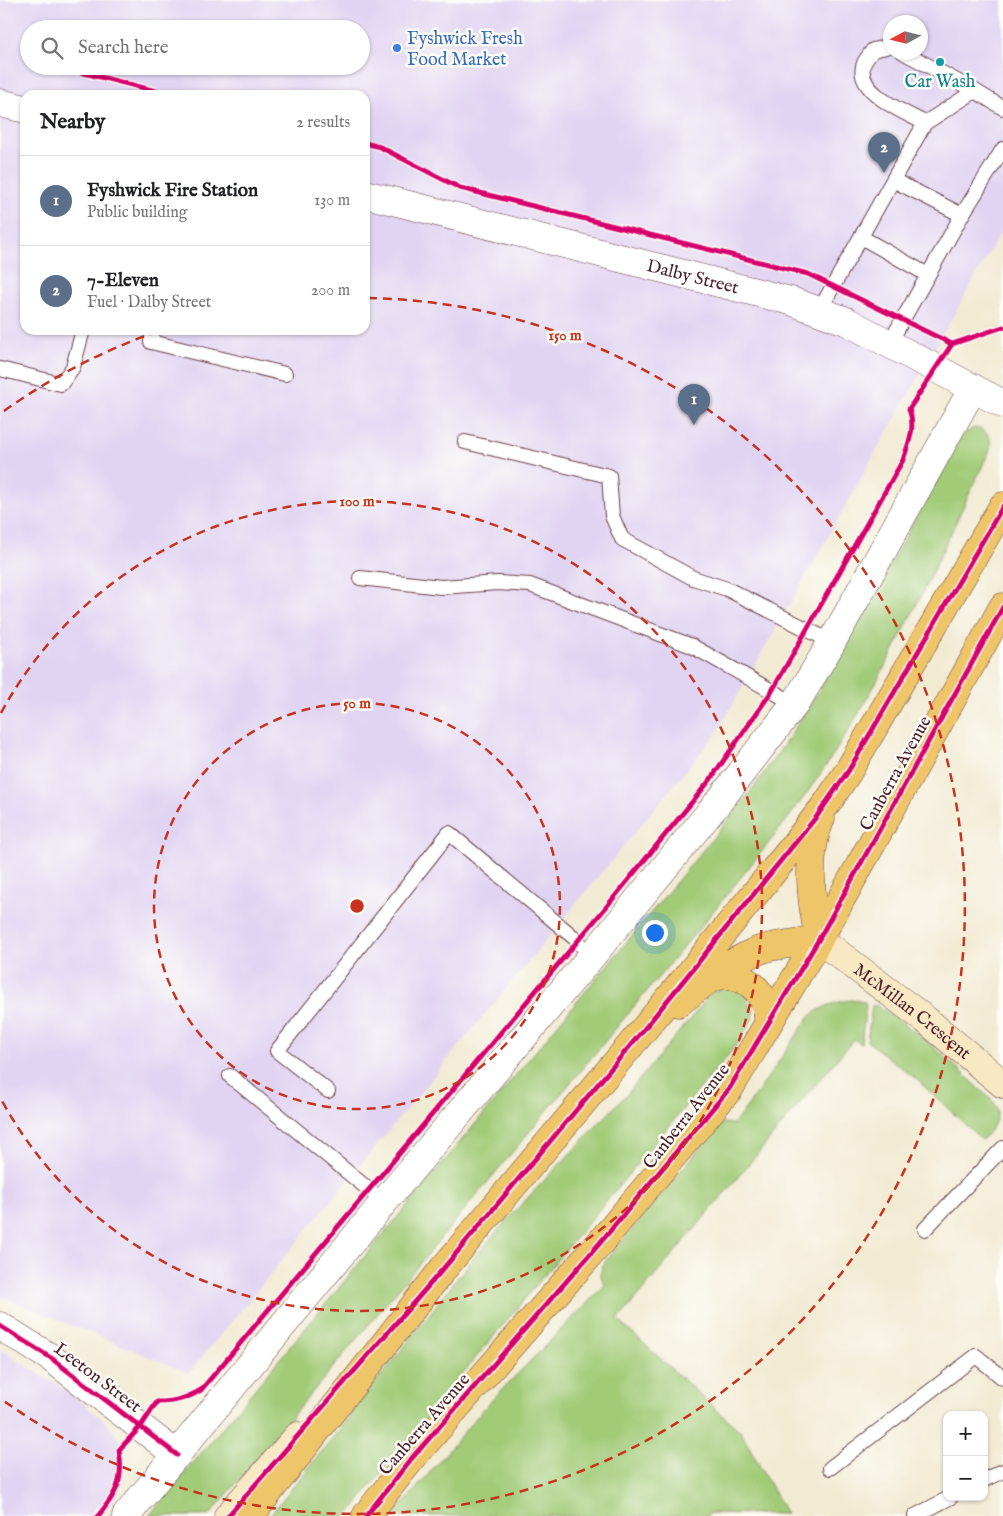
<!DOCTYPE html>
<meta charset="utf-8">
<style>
body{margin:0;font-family:"IM FELL English",serif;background:#f6f6f6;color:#202124}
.controls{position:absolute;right:15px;bottom:15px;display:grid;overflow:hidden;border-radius:10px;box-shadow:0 1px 4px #0004}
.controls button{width:45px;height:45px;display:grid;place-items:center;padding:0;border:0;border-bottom:1px solid #e0e0e0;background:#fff;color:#202124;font:25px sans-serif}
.compass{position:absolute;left:883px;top:15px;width:45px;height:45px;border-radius:50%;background:#fff;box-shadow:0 1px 4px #0004;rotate:263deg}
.you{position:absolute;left:654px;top:932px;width:18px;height:18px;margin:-12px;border:4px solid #fff;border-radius:50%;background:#1a73e8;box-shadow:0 0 0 8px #1a73e833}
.badge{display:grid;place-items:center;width:32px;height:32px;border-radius:50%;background:#d93025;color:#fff;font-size:16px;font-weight:700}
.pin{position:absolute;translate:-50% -41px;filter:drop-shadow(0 1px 2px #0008)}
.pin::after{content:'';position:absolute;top:26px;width:18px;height:15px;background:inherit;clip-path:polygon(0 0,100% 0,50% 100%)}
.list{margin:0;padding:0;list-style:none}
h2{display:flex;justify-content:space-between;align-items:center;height:65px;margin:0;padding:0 20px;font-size:21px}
h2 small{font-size:16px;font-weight:400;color:#757577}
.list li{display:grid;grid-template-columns:32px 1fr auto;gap:15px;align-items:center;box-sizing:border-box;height:90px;padding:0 20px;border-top:1px solid #e0e0e0}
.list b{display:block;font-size:19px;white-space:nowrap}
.list p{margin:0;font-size:16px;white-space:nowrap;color:#757577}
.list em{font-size:16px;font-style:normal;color:#757577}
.icon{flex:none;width:28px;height:28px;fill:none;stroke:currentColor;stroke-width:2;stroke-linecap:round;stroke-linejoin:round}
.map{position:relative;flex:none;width:1003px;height:1516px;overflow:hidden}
.search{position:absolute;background:#fff;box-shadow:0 1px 4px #0004;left:20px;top:20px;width:350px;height:55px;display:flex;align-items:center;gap:12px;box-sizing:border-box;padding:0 18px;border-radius:28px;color:#757577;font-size:19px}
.panel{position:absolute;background:#fff;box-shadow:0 1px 4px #0004;left:20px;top:90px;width:350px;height:245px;border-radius:15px}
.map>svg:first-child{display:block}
</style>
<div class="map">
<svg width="1003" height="1516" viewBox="0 0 1003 1516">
<rect width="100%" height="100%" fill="#fdfcf7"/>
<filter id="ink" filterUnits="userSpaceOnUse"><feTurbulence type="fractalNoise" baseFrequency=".02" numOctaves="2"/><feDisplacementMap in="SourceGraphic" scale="10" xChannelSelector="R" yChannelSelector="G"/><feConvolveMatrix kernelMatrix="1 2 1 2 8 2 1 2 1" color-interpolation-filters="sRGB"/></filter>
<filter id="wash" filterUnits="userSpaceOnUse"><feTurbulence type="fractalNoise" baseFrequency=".0096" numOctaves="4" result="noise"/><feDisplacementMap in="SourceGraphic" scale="20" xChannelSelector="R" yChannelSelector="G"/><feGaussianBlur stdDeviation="1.12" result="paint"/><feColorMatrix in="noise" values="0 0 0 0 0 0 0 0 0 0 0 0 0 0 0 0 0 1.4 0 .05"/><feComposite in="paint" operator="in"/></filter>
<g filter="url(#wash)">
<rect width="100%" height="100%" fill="#f2ebd4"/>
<path fill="#e1d4f3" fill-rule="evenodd" d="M0 0H1003V228L716 734 189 1373 0 1296ZM890 22H920V52H890ZM29 29H361V66H29ZM25 95H365V330H25Z
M0 1349 67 1391 105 1421 114 1431 122 1446 124 1454V1476L118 1494 102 1516H0Z"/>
<path fill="#a1cb77" stroke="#767551" d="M974 428C986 429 993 437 990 450 942 550 898 653 838 747 800 808 752 863 707 919L209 1516H149L743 802 786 742 821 687 963 434Z
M724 988 744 993 754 1011 753 1019 734 1048 453 1385 366 1492 348 1516H269L327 1445 470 1262 517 1209 628 1093 705 1001 713 992Z
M851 1000 865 1002 866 1005 861 1044 854 1039 618 1320 741 1432 786 1514 710 1513 707 1516H393L485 1407 605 1285 600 1274 603 1265 607 1259 716 1129 723 1123 734 1124 760 1089 809 1017C822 1006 835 1002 851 1000Z
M875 1005C918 1029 958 1069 994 1102 1003 1117 992 1129 982 1140L916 1079 867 1041 872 1006Z"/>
</g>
<g filter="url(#ink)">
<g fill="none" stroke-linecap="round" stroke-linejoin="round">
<g stroke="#633e44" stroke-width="16">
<path id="lane" d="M890 46 873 50C870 54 866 59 864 63 853 92 906 113 925 123
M903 52 975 91 1003 108
M893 180 962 215
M861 237 928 275
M819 311 925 123 975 91
M153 330 151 342 285 374
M889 344 962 215 1003 149
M0 369 61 384 73 367 83 330
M465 442 609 476 612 516 622 539 693 578 727 589 832 642
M360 578 441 587 498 583 530 585 692 646 795 704
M230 1076 384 1202
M328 1091 277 1051 449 833 577 940 591 957
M925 1229 1003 1148
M830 1468 976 1356 1003 1378
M984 1480 1003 1471
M915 1516 951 1497"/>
</g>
<g stroke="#633e44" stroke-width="29">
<g id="street">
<path d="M0 103 25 109"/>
<path id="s1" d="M365 194 791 301 846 321 1003 404"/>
<path d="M0 1326 51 1358 177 1455"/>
<path d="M126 1516 384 1202 591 957 720 800 795 704 832 642 973 388"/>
</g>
</g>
<g stroke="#633e44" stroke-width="29">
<g id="secondary">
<path id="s2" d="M819 939 926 1020 1003 1084"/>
<path d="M228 1516 298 1436"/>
</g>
</g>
<g stroke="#633e44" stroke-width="29">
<path id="highway" d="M819 939C811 901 805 855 821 818
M712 978C742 967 771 994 768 1024
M678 1003C705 983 733 958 766 948 783 944 801 943 819 939
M250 1516 443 1269 645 1028 789 852 828 802 849 770 1003 506
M366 1516 412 1458 599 1244 729 1089 819 939 1003 607"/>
</g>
<use href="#lane" stroke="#fff" stroke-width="14"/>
<use href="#street" stroke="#fff" stroke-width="28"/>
<use href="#secondary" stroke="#f8e8c3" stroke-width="28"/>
<use href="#highway" stroke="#eec569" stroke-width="28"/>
<g stroke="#fdfcf7" stroke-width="8">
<path id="cycleway" d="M56 66 172 95
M365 143 380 147 460 188 808 274 952 344
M0 1326 51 1358 177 1455
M98 1516C117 1493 124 1480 119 1450L141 1426 157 1402C174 1402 186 1399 201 1390L607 906 710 780 772 691 903 460C909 442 916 427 909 409L952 344 1003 327
M228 1516 443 1269 645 1028 817 816 849 770 1003 506
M366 1516 412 1458 599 1244 729 1089 819 939 1003 607"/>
</g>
<use href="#cycleway" stroke="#d6006c" stroke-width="5"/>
</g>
</g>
<g fill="none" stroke="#c8321e" stroke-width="2.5" stroke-dasharray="9 6">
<circle cx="357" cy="906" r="203"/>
<path d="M1 713A405 405 0 1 1 1 1099"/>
<path d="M4 411A608 608 0 0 1 159 331M368 298A608 608 0 1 1 4 1401"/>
</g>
<circle fill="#3f7fe0" stroke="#fdfcf7" stroke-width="2" cx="397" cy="48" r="5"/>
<circle fill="#0f9aa8" stroke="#fdfcf7" stroke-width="2" cx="940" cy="62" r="5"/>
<g text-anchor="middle" stroke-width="5" stroke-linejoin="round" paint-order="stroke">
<g font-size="18" fill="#366cbe" stroke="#fdfcf7" text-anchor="start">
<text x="407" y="44">Fyshwick Fresh<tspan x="407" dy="21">Food Market</tspan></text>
</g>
<g font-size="18" fill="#0d838f" stroke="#fdfcf7">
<text x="940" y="87">Car Wash</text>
</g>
<g font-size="18" fill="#4a1f2b" stroke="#fdfcf7">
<text dy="6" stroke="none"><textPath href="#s1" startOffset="338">Dalby Street</textPath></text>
<text transform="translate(895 773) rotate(-61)" y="6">Canberra Avenue</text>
<text dy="6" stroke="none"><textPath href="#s2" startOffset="118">McMillan Crescent</textPath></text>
<text transform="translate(686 1116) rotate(-52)" y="6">Canberra Avenue</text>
<text transform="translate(98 1377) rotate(37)" y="6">Leeton Street</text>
<text transform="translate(424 1424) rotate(-49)" y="6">Canberra Avenue</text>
</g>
</g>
<circle cx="357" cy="906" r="8" fill="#c8321e" stroke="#fdfcf7" stroke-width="2.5"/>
<g font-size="15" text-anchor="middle" font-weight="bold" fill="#c8321e" stroke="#fdfcf7" stroke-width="5" stroke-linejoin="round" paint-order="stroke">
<text x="565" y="340">150 m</text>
<text x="357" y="506">100 m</text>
<text x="357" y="708">50 m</text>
</g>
</svg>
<div class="controls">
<button>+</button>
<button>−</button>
</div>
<svg class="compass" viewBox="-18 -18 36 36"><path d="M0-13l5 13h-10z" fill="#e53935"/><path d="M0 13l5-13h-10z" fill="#757577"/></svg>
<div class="you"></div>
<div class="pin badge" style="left:694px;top:425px;background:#5c6f8a">1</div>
<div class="pin badge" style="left:884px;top:173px;background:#5c6f8a">2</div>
<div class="search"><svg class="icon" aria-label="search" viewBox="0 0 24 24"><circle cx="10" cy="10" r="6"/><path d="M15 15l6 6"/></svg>Search here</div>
<section class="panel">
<h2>Nearby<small>2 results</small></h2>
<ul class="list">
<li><span class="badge" style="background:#5c6f8a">1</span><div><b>Fyshwick Fire Station</b><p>Public building</p></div><em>130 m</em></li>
<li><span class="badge" style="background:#5c6f8a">2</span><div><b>7-Eleven</b><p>Fuel · Dalby Street</p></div><em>200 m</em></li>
</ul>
</section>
</div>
